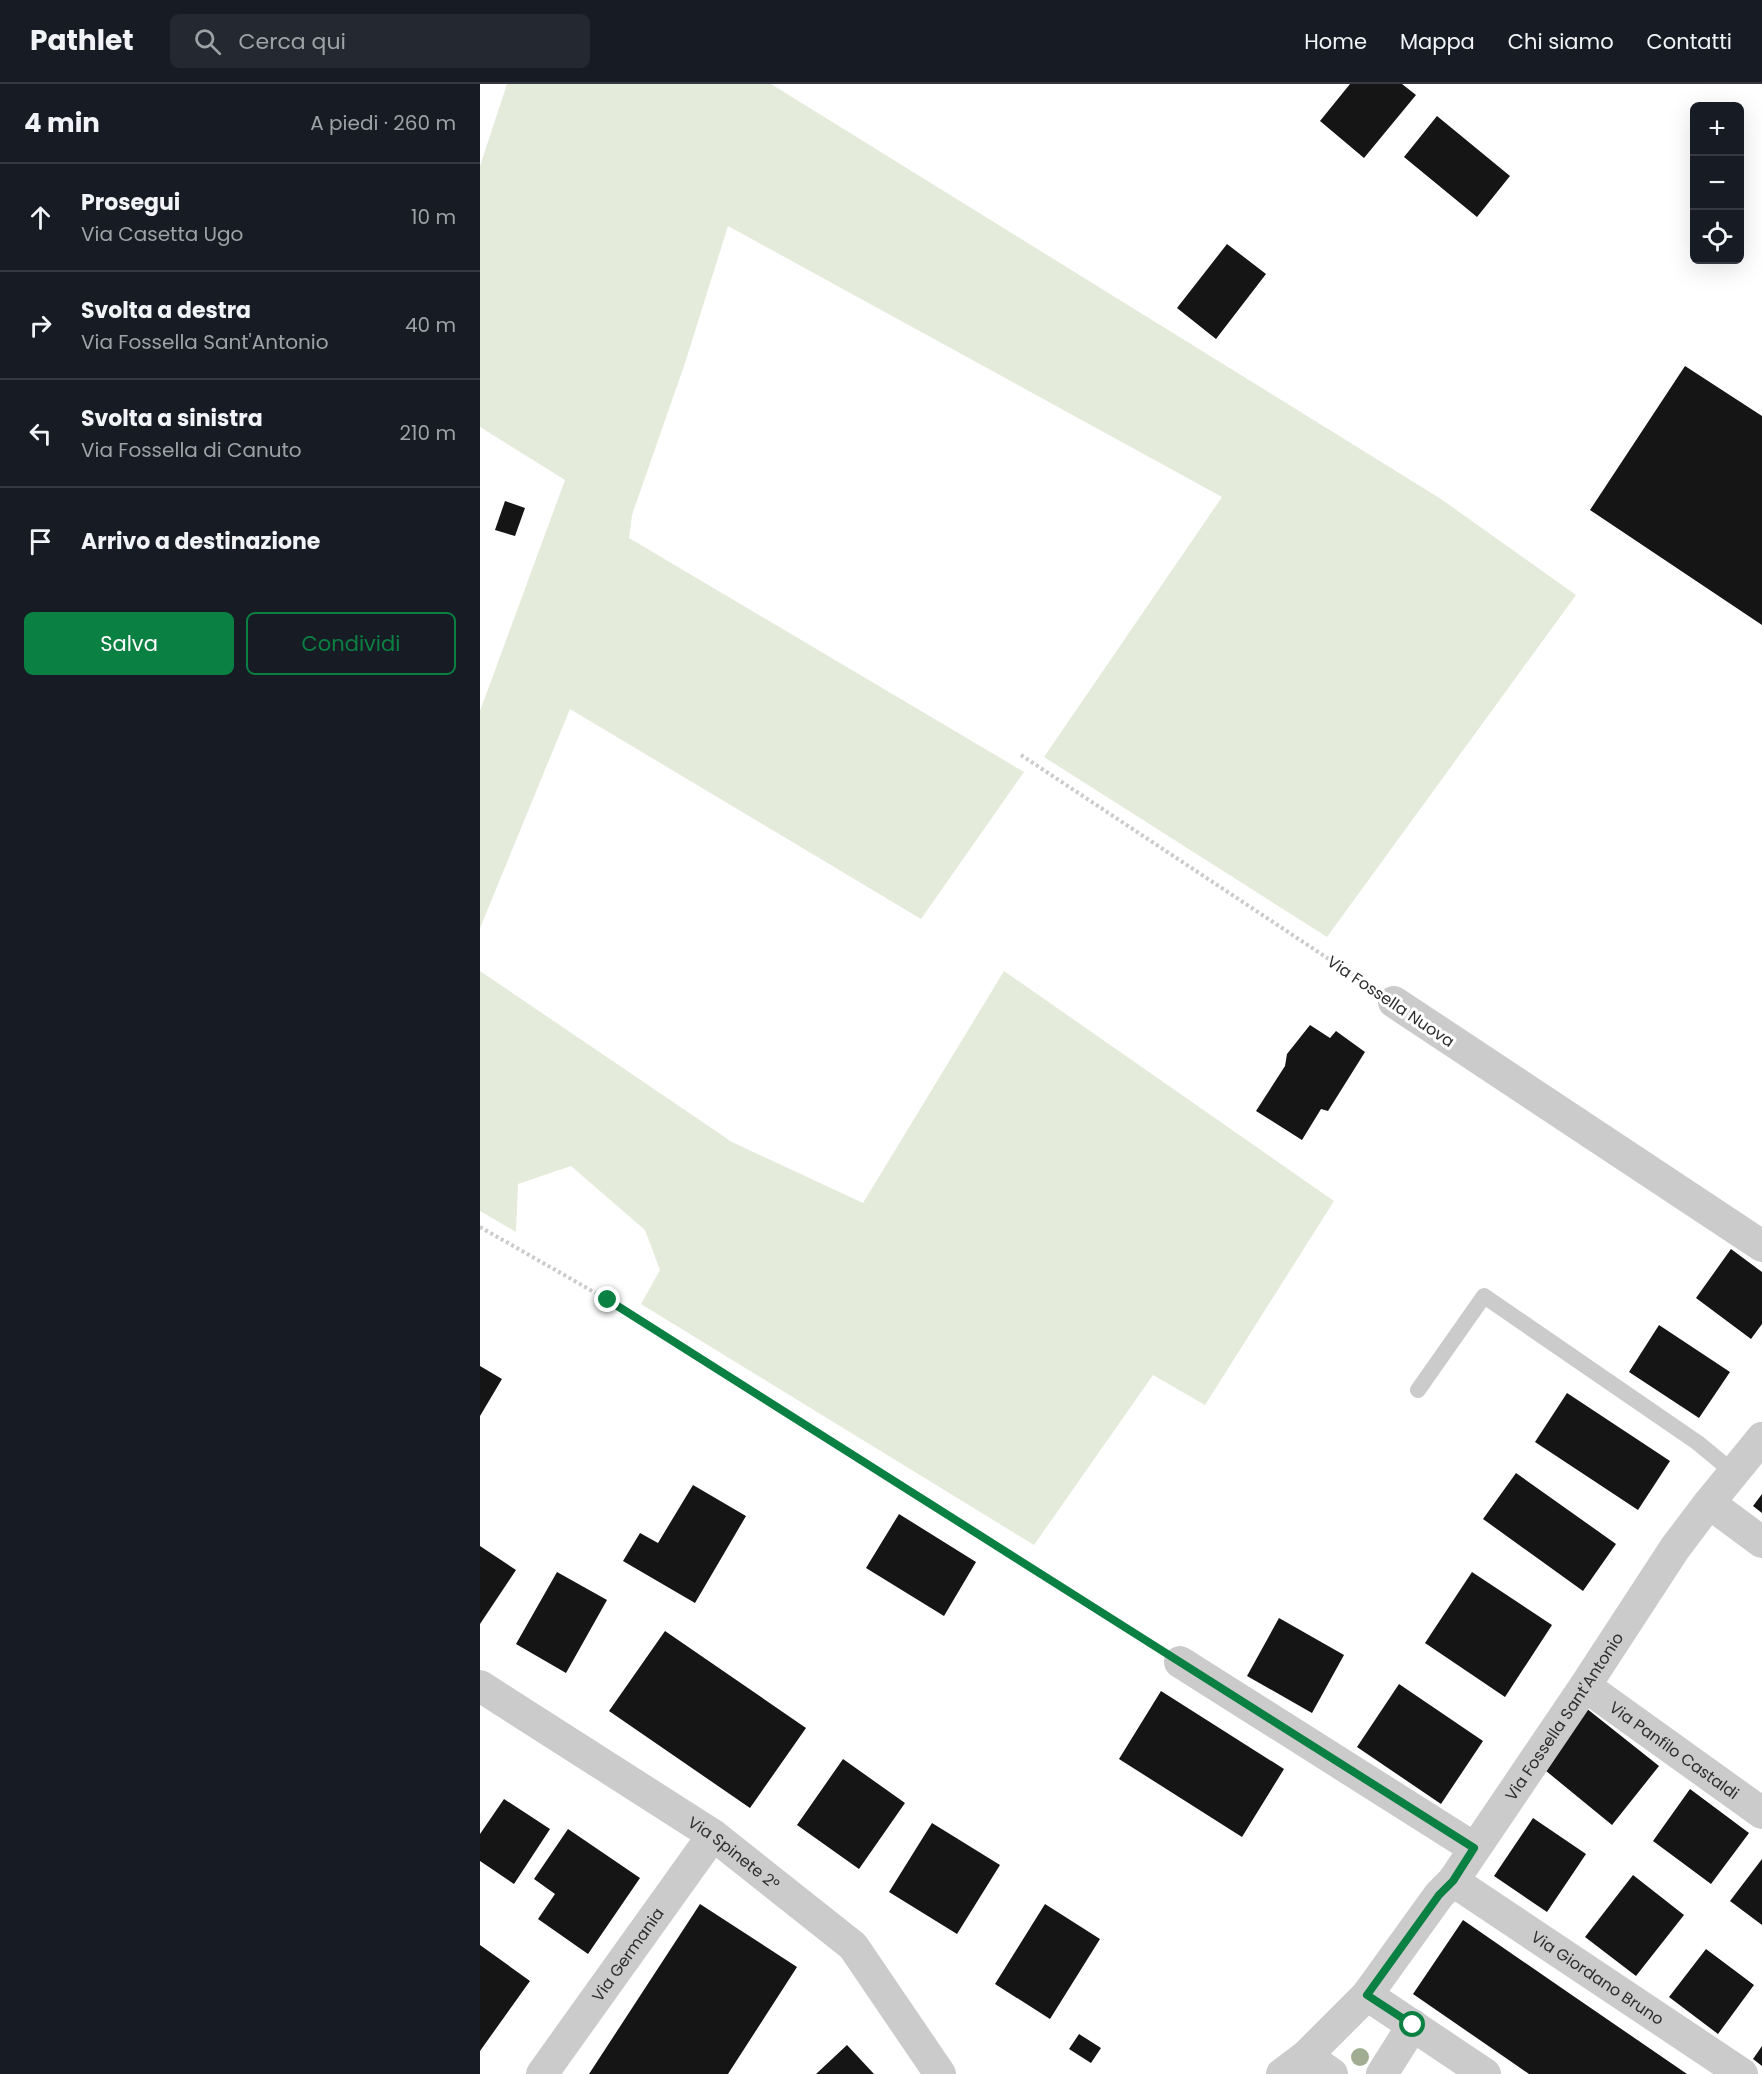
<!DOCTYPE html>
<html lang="it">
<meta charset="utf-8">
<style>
body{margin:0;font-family:Poppins,sans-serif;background:#242831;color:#f1f3f6}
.controls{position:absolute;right:18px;top:18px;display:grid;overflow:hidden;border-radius:9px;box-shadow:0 6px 24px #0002}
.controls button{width:54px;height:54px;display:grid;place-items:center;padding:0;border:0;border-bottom:2px solid #363941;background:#171b24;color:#f1f3f6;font:30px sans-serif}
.stop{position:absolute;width:18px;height:18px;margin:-14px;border:4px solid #0b8043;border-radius:50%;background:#fff}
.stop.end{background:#0b8043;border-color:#fff;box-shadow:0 2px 6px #0008}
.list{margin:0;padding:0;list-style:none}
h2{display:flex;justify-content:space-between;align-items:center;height:78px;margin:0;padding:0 24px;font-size:26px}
h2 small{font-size:20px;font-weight:400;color:#9ea1a6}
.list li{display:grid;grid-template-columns:39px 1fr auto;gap:18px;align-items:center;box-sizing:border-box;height:108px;padding:0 24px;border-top:2px solid #363941}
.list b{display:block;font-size:22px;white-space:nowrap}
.list p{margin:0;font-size:20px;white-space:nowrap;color:#9ea1a6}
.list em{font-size:20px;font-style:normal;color:#9ea1a6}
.actions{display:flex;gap:12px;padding:18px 24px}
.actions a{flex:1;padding:14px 0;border:2px solid #0b8043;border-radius:9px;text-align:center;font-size:21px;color:#0b8043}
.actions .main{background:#0b8043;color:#fff}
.icon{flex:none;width:33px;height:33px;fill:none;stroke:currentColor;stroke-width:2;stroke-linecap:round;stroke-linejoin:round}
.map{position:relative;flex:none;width:1282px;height:1990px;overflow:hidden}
header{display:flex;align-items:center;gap:36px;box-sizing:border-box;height:84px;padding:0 30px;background:#171b24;border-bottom:2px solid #363941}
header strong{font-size:28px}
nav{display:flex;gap:33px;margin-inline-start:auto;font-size:21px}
.search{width:420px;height:54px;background:#242831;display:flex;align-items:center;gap:15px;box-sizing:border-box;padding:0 21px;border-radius:9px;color:#9ea1a6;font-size:22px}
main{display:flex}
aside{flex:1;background:#171b24}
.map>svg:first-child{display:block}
</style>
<header>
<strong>Pathlet</strong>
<div class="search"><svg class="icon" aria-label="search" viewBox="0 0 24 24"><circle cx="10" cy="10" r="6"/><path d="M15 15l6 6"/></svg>Cerca qui</div>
<nav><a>Home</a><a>Mappa</a><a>Chi siamo</a><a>Contatti</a></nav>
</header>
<main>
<aside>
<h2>4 min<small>A piedi · 260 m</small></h2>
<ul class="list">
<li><svg class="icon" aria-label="ahead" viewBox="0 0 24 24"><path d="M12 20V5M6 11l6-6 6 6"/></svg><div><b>Prosegui</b><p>Via Casetta Ugo</p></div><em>10 m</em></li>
<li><svg class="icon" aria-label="right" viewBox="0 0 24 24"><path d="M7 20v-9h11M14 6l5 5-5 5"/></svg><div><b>Svolta a destra</b><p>Via Fossella Sant'Antonio</p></div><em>40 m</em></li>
<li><svg class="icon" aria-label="left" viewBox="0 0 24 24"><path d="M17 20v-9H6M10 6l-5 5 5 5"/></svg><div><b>Svolta a sinistra</b><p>Via Fossella di Canuto</p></div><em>210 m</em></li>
<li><svg class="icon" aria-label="arrive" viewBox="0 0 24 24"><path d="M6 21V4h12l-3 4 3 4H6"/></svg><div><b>Arrivo a destinazione</b></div></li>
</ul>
<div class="actions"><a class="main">Salva</a><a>Condividi</a></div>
</aside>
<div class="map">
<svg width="1282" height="1990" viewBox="0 0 1282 1990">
<rect width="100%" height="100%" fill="#fff"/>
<path fill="#e4ebdb" d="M27 0H291L961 415 1096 511 847 853 564 673 742 413 248 142 205 279 152 431 149 454 544 688 441 835 90 625 0 844V627L85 396 0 343V82Z
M0 887 252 1058 383 1119 524 887 854 1117 725 1321 673 1291 554 1461 161 1220 180 1186 165 1146 91 1082 38 1100 36 1148 0 1127Z"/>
<path fill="#151515" d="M870 0H922L936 11 884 74 840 37Z
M957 32 1030 92 997 133 924 73Z
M747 160 786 190 736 255 697 224Z
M1205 282 1282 332V541L1110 426Z
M25 417 45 424 35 452 15 446Z
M830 941 850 954 856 947 885 968 848 1027 841 1025 822 1056 776 1027 805 982 807 970Z
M1251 1165 1282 1188V1240L1271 1255 1216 1214Z
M1179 1241 1250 1288 1219 1334 1149 1288Z
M0 1282 22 1295 0 1332Z
M1087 1309 1190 1377 1158 1426 1055 1358Z
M1036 1389 1136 1460 1103 1507 1003 1435Z
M213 1401 266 1432 215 1519 143 1477 160 1449 178 1459Z
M1282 1410V1429L1273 1422Z
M419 1430 496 1478 464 1532 386 1484Z
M0 1462 36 1486 0 1540Z
M77 1488 127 1516 86 1589 36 1560Z
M992 1488 1072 1541 1025 1613 945 1559Z
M799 1534 864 1571 832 1629 767 1592Z
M185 1547 326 1644 270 1724 129 1627Z
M919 1600 1003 1657 961 1720 877 1663Z
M681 1607 804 1685 762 1753 639 1675Z
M1106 1624 1179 1682 1132 1741 1060 1682Z
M363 1675 425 1719 379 1785 317 1741Z
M1210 1705 1269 1749 1231 1800 1173 1757Z
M24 1715 70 1745 34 1800 0 1777V1750Z
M1053 1734 1106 1770 1067 1828 1014 1792Z
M452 1739 520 1781 477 1850 409 1808Z
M88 1745 160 1794 108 1870 58 1835 75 1810 54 1795Z
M1282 1775V1841L1250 1817Z
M1153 1791 1204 1831 1156 1892 1105 1853Z
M220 1820 317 1883 248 1990H109Z
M565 1820 620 1855 570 1935 515 1900Z
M983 1836 1086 1907 1207 1990H1049L1036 1981 933 1910Z
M0 1861 50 1897 0 1967Z
M1226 1865 1274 1901 1238 1950 1189 1913Z
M599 1950 621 1964 611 1979 589 1965Z
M367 1961 394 1990H336Z
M1282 1962V1982L1273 1975Z"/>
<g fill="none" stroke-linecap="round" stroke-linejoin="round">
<path stroke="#cbcbcb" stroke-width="4" stroke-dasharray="3 3" stroke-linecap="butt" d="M541 671 888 901
M0 1143 128 1216 674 1561"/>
<path stroke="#cbcbcb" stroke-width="16" d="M938 1306 1004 1212 1218 1359 1253 1388"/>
<g stroke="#cbcbcb" stroke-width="32">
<path d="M914 918 1282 1162"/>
<path d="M1229 1419 1282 1458"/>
<path d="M700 1578 994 1764"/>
<path id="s1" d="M0 1602 233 1751 373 1862 460 1990"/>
<path id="s2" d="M1105 1602 1282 1729"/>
<path id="s3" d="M973 1797 1262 1990"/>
<path d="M887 1911 1005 1990"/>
<path d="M826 1972 852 1990"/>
<path id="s4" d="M62 1990 233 1751"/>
<path id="s5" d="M802 1990 826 1972 887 1911 959 1811 973 1797 1105 1602 1195 1464 1229 1419 1282 1354"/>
<path d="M902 1990 933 1941"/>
</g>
</g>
<circle fill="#a0ad93" cx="880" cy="1973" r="9"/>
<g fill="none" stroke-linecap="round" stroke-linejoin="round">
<path stroke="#0b8043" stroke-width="8" d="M128 1216 994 1764 973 1797 959 1811 887 1911 933 1941"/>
</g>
<g text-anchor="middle" stroke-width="6" stroke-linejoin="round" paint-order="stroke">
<g font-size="16" fill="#2e2e2e" stroke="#fff">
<text transform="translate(911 917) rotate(34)" y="6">Via Fossella Nuova</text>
<text dy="6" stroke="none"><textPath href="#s5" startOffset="458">Via Fossella Sant'Antonio</textPath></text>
<text dy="6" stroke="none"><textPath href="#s2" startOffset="110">Via Panfilo Castaldi</textPath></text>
<text dy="6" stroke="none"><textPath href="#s1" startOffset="304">Via Spinete 2°</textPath></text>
<text dy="6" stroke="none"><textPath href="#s4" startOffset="147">Via Germania</textPath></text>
<text dy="6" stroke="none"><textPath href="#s3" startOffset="174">Via Giordano Bruno</textPath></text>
</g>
</g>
</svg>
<div class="controls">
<button>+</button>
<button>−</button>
<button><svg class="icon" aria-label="locate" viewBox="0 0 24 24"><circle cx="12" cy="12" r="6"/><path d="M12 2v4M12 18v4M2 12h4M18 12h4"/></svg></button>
</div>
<div class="stop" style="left:933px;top:1941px"></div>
<div class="stop end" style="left:128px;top:1216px"></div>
</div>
</main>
